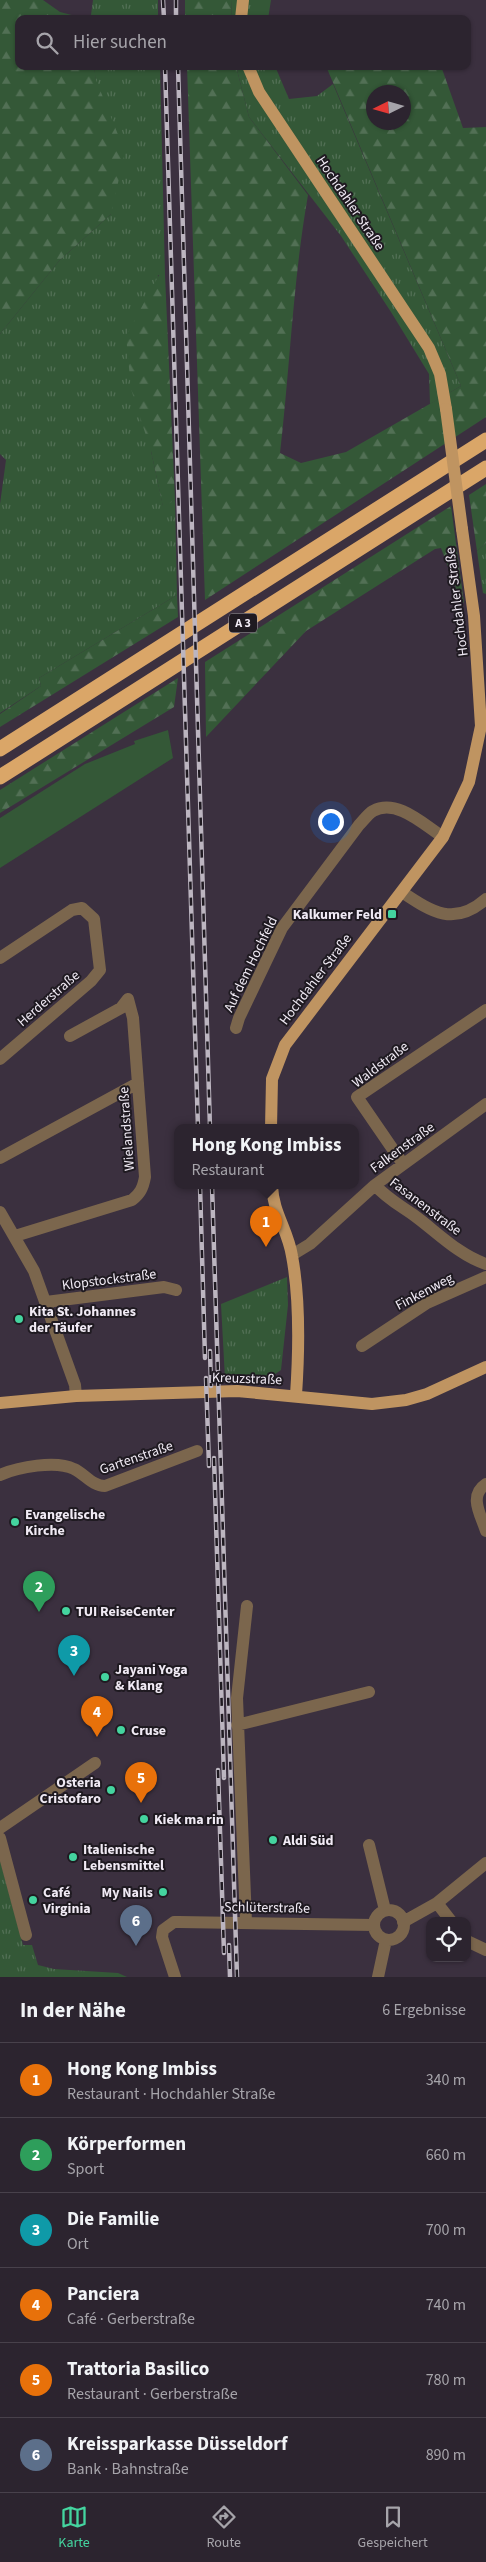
<!DOCTYPE html>
<html lang="de">
<meta charset="utf-8">
<style>
body{margin:0;font-family:"Source Sans 3",sans-serif;background:#342c37;color:#f1f3f6}
.controls{position:absolute;right:15px;bottom:15px;display:grid;overflow:hidden;border-radius:10px;box-shadow:0 1px 4px #0004}
.controls button{width:45px;height:45px;display:grid;place-items:center;padding:0;border:0;border-bottom:1px solid #48414b;background:#2c242f;color:#f1f3f6;font:25px sans-serif}
.compass{position:absolute;left:366px;top:85px;width:45px;height:45px;border-radius:50%;background:#2c242f;box-shadow:0 1px 4px #0004;rotate:265deg}
.you{position:absolute;left:330px;top:821px;width:18px;height:18px;margin:-12px;border:4px solid #fff;border-radius:50%;background:#1a73e8;box-shadow:0 0 0 8px #1a73e833}
.badge{display:grid;place-items:center;width:32px;height:32px;border-radius:50%;background:#44d49f;color:#fff;font-size:16px;font-weight:700}
.pin{position:absolute;translate:-50% -41px;filter:drop-shadow(0 1px 2px #0008)}
.pin::after{content:'';position:absolute;top:26px;width:18px;height:15px;background:inherit;clip-path:polygon(0 0,100% 0,50% 100%)}
.popup{position:absolute;left:174px;top:1124px;width:185px;height:65px;box-sizing:border-box;display:grid;place-content:center;border-radius:10px;background:#2c242f;filter:drop-shadow(0 1px 4px #0005);font-size:16px;white-space:nowrap;color:#a6a4aa}
.popup b{font-size:19px;color:#f1f3f6}
.popup::after{content:'';position:absolute;left:50%;top:100%;margin-left:-10px;border:10px solid transparent;border-top-color:#2c242f}
.list{margin:0;padding:0;list-style:none}
h2{display:flex;justify-content:space-between;align-items:center;height:65px;margin:0;padding:0 20px;font-size:21px}
h2 small{font-size:16px;font-weight:400;color:#a6a4aa}
.list li{display:grid;grid-template-columns:32px 1fr auto;gap:15px;align-items:center;box-sizing:border-box;height:75px;padding:0 20px;border-top:1px solid #48414b}
.list b{display:block;font-size:19px;white-space:nowrap}
.list p{margin:0;font-size:16px;white-space:nowrap;color:#a6a4aa}
.list em{font-size:16px;font-style:normal;color:#a6a4aa}
.icon{flex:none;width:28px;height:28px;fill:none;stroke:currentColor;stroke-width:2;stroke-linecap:round;stroke-linejoin:round}
.map{position:relative;flex:none;width:486px;height:1977px;overflow:hidden}
.search{position:absolute;background:#2c242f;box-shadow:0 1px 4px #0004;left:15px;right:15px;top:15px;height:55px;display:flex;align-items:center;gap:12px;box-sizing:border-box;padding:0 18px;border-radius:10px;color:#a6a4aa;font-size:19px}
.sheet{height:515px;background:#2c242f}
nav{display:flex;justify-content:space-around;align-items:center;box-sizing:border-box;height:70px;border-top:1px solid #48414b;background:#2c242f;font-size:14px;color:#a6a4aa}
nav a{display:grid;justify-items:center;gap:2px}
nav .on{color:#44d49f}
.map>svg:first-child{display:block}
</style>
<div class="map">
<svg width="486" height="1977" viewBox="0 0 486 1977">
<defs>
<pattern id="grass-tufts" width="24" height="20" patternUnits="userSpaceOnUse" patternTransform="scale(1.25)"><rect width="24" height="20" fill="#345837"/><path d="M3 7l-1-3M5 7V3M7 7l1-3M15 17l-1-3M17 17v-4M19 17l1-3" fill="none" stroke="#527055"/></pattern>
<pattern id="forest-firs" width="22" height="20" patternUnits="userSpaceOnUse" patternTransform="scale(1.25)"><rect width="22" height="20" fill="#345837"/><path d="M5 1l3.5 6h-7zM16 11l3.5 6h-7z" fill="#527055"/></pattern>
</defs>
<rect width="100%" height="100%" fill="#3b303f"/>
<path fill="url(#grass-tufts)" d="M93 0H158V19H88L91 15Z
M232 0H271L268 19H231Z
M94 66H160L165 275H158L151 451 163 506 175 500 177 595 39 678 41 686 0 713V504L6 460 0 454V334L59 261 111 214Z
M236 66H275L289 99 317 96 333 84 461 386 430 404 429 374 391 312 341 236 249 117Z
M486 543V594L483 593 477 551Z
M287 1277 288 1305 281 1370 271 1377 225 1379 221 1304Z
M0 1860 23 1945H32L38 1965 54 1969 118 1973 127 1977H0Z"/>
<path fill="url(#forest-firs)" fill-rule="evenodd" d="M0 0H43L60 12 87 19H19V66H94L96 80 125 152 111 214 59 261 0 334Z
M185 0H232L231 19H185Z
M187 66H236L249 117 308 195C293 280 290 367 280 453L301 463 346 452 461 386 326 66H441L463 128 486 127V417L205 600ZM374 92H404V122H374Z
M159 275H165L175 500 163 507 151 451 131 389 126 336Z
M486 484V543L477 551 469 495Z
M451 506 464 603 460 599 441 548 435 549 306 631 206 737 205 662Z
M177 595 178 617 0 727V714L41 686 39 678Z
M178 678 174 707 0 813V790Z"/>
<path fill="#345837" d="M168 730 173 758 0 868V818L85 764 135 744 134 741Z"/>
<g fill="none" stroke-linecap="round" stroke-linejoin="round">
<path stroke="#7b664d" stroke-width="12" d="M402 892C432 912 454 927 486 899
M0 958 72 910 82 908 94 919 100 970 91 981 0 1059
M236 1028 239 1018 282 928 359 825C363 821 368 814 373 811 397 798 424 825 443 837
M70 1036 121 1008 128 999
M0 1158 138 1083
M403 1164 357 1097 486 1010
M375 1185C386 1198 401 1206 415 1216 438 1233 459 1255 486 1264
M0 1212 34 1271 75 1385 76 1396
M15 1236 132 1200C140 1194 143 1188 145 1177L133 1018 128 999
M292 1255 310 1244 375 1185 486 1104
M46 1302 164 1287 176 1290
M362 1346 427 1303 486 1277
M0 1475C18 1467 56 1460 74 1469 85 1474 92 1486 105 1486L197 1451
M486 1484C468 1496 481 1515 486 1531
M237 1725 369 1692
M0 1828 95 1763
M0 1838 26 1935
M369 1845 385 1910
M437 1903 451 1921
M374 1925a15 15 0 1 1 30 0a15 15 0 1 1-30 0Z
M246 1921 237 1698 247 1606
M403 1922 437 1903 486 1863
M467 1941 486 1950
M175 1977 162 1937 163 1930 174 1922H179L374 1925
M378 1977 386 1940"/>
<path stroke="#bf9461" stroke-width="12" d="M241 19 243 0
M248 66 259 92 429 348 440 374 446 409
M271 1128 272 1079 285 1045 443 837 469 782 481 726 474 616 462 529
M272 1186C273 1213 288 1230 292 1256 300 1299 299 1351 296 1395
M0 1403 76 1396 237 1391 372 1404 406 1400 427 1394 486 1367"/>
<path stroke="#daa668" stroke-width="15" d="M0 749 486 440
M0 777 486 468"/>
<g stroke="#bcb5c0" stroke-width="4.5">
<path id="rail" d="M163 0 164 19
M176 0V19
M165 66 198 1128
M178 66 210 1128
M200 1186 205 1358
M212 1186 237 1977
M210 1351 211 1386
M206 1378 209 1466
M214 1458 224 1778
M218 1770 224 1953
M229 1945 230 1977"/>
</g>
<use href="#rail" stroke="#1f1a21" stroke-width="2.5" stroke-dasharray="8" stroke-linecap="butt"/>
<path stroke="#bf9461" stroke-width="12" d="M446 409 462 529"/>
</g>
<g fill="#44d49f" stroke="#1f1a21" stroke-width="2">
<rect x="387" y="909" width="10" height="10" rx="2.5"/>
<circle cx="19" cy="1319" r="5"/>
<circle cx="15" cy="1522" r="5"/>
<circle cx="66" cy="1611" r="5"/>
<circle cx="105" cy="1677" r="5"/>
<circle cx="121" cy="1730" r="5"/>
<circle cx="111" cy="1790" r="5"/>
<circle cx="144" cy="1819" r="5"/>
<circle cx="273" cy="1840" r="5"/>
<circle cx="73" cy="1857" r="5"/>
<circle cx="163" cy="1892" r="5"/>
<circle cx="33" cy="1900" r="5"/>
</g>
<g text-anchor="middle" stroke-width="4" stroke-linejoin="round" paint-order="stroke">
<rect fill="#1f1a21" stroke="#b1acb5" stroke-width="1" x="229" y="613.5" width="28" height="19" rx="4"/>
<g font-size="12" font-weight="bold" fill="#f0eaf4">
<text x="243" y="627">A 3</text>
</g>
<g font-size="14" fill="#f0eaf4" stroke="#1f1a21">
<text transform="translate(351 203) rotate(56)" y="5">Hochdahler Straße</text>
<text transform="translate(456 602) rotate(-97)" y="5">Hochdahler Straße</text>
<text transform="translate(250 964) rotate(-64)" y="5">Auf dem Hochfeld</text>
<text transform="translate(315 979) rotate(-53)" y="5">Hochdahler Straße</text>
<text transform="translate(48 998) rotate(-41)" y="5">Herderstraße</text>
<text transform="translate(380 1064) rotate(-37)" y="5">Waldstraße</text>
<text transform="translate(126 1129) rotate(-94)" y="5">Wielandstraße</text>
<text transform="translate(402 1147) rotate(-36)" y="5">Falkenstraße</text>
<text transform="translate(426 1206) rotate(37)" y="5">Fasanenstraße</text>
<text transform="translate(109 1279) rotate(-7)" y="5">Klopstockstraße</text>
<text transform="translate(424 1291) rotate(-28)" y="5">Finkenweg</text>
<text transform="translate(247 1378) rotate(2)" y="5">Kreuzstraße</text>
<text transform="translate(136 1457) rotate(-19)" y="5">Gartenstraße</text>
<text transform="translate(267 1907) rotate(1)" y="5">Schlüterstraße</text>
</g>
<g font-size="14" font-weight="bold" fill="#f0eaf4" stroke="#1f1a21" text-anchor="start">
<text x="382" y="919" text-anchor="end">Kalkumer Feld</text>
<text x="29" y="1316">Kita St. Johannes<tspan x="29" dy="16">der Täufer</tspan></text>
<text x="25" y="1519">Evangelische<tspan x="25" dy="16">Kirche</tspan></text>
<text x="76" y="1616">TUI ReiseCenter</text>
<text x="115" y="1674">Jayani Yoga<tspan x="115" dy="16">&amp; Klang</tspan></text>
<text x="131" y="1735">Cruse</text>
<text x="101" y="1787" text-anchor="end">Osteria<tspan x="101" dy="16">Cristofaro</tspan></text>
<text x="154" y="1824">Kiek ma rin</text>
<text x="283" y="1845">Aldi Süd</text>
<text x="83" y="1854">Italienische<tspan x="83" dy="16">Lebensmittel</tspan></text>
<text x="43" y="1897">Café<tspan x="43" dy="16">Virginia</tspan></text>
<text x="153" y="1897" text-anchor="end">My Nails</text>
</g>
</g>
</svg>
<div class="controls">
<button><svg class="icon" aria-label="locate" viewBox="0 0 24 24"><circle cx="12" cy="12" r="6"/><path d="M12 2v4M12 18v4M2 12h4M18 12h4"/></svg></button>
</div>
<svg class="compass" viewBox="-18 -18 36 36"><path d="M0-13l5 13h-10z" fill="#e53935"/><path d="M0 13l5-13h-10z" fill="#a6a4aa"/></svg>
<div class="you"></div>
<div class="pin badge" style="left:266px;top:1247px;background:#e8710a">1</div>
<div class="popup"><b>Hong Kong Imbiss</b>Restaurant</div>
<div class="pin badge" style="left:39px;top:1612px;background:#2e9e5b">2</div>
<div class="pin badge" style="left:74px;top:1676px;background:#0f9aa8">3</div>
<div class="pin badge" style="left:97px;top:1737px;background:#e8710a">4</div>
<div class="pin badge" style="left:141px;top:1803px;background:#e8710a">5</div>
<div class="pin badge" style="left:136px;top:1946px;background:#5c6f8a">6</div>
<div class="search"><svg class="icon" aria-label="search" viewBox="0 0 24 24"><circle cx="10" cy="10" r="6"/><path d="M15 15l6 6"/></svg>Hier suchen</div>
</div>
<section class="sheet">
<h2>In der Nähe<small>6 Ergebnisse</small></h2>
<ul class="list">
<li><span class="badge" style="background:#e8710a">1</span><div><b>Hong Kong Imbiss</b><p>Restaurant · Hochdahler Straße</p></div><em>340 m</em></li>
<li><span class="badge" style="background:#2e9e5b">2</span><div><b>Körperformen</b><p>Sport</p></div><em>660 m</em></li>
<li><span class="badge" style="background:#0f9aa8">3</span><div><b>Die Familie</b><p>Ort</p></div><em>700 m</em></li>
<li><span class="badge" style="background:#e8710a">4</span><div><b>Panciera</b><p>Café · Gerberstraße</p></div><em>740 m</em></li>
<li><span class="badge" style="background:#e8710a">5</span><div><b>Trattoria Basilico</b><p>Restaurant · Gerberstraße</p></div><em>780 m</em></li>
<li><span class="badge" style="background:#5c6f8a">6</span><div><b>Kreissparkasse Düsseldorf</b><p>Bank · Bahnstraße</p></div><em>890 m</em></li>
</ul>
</section>
<nav>
<a class="on"><svg class="icon" aria-label="map" viewBox="0 0 24 24"><path d="M3 6l6-2 6 2 6-2v14l-6 2-6-2-6 2zM9 4v14M15 6v14"/></svg>Karte</a>
<a><svg class="icon" aria-label="directions" viewBox="0 0 24 24"><path d="M12 3l9 9-9 9-9-9zM9 14v-3h6M13 9l2 2-2 2"/></svg>Route</a>
<a><svg class="icon" aria-label="saved" viewBox="0 0 24 24"><path d="M7 4h10v16l-5-4-5 4z"/></svg>Gespeichert</a>
</nav>
